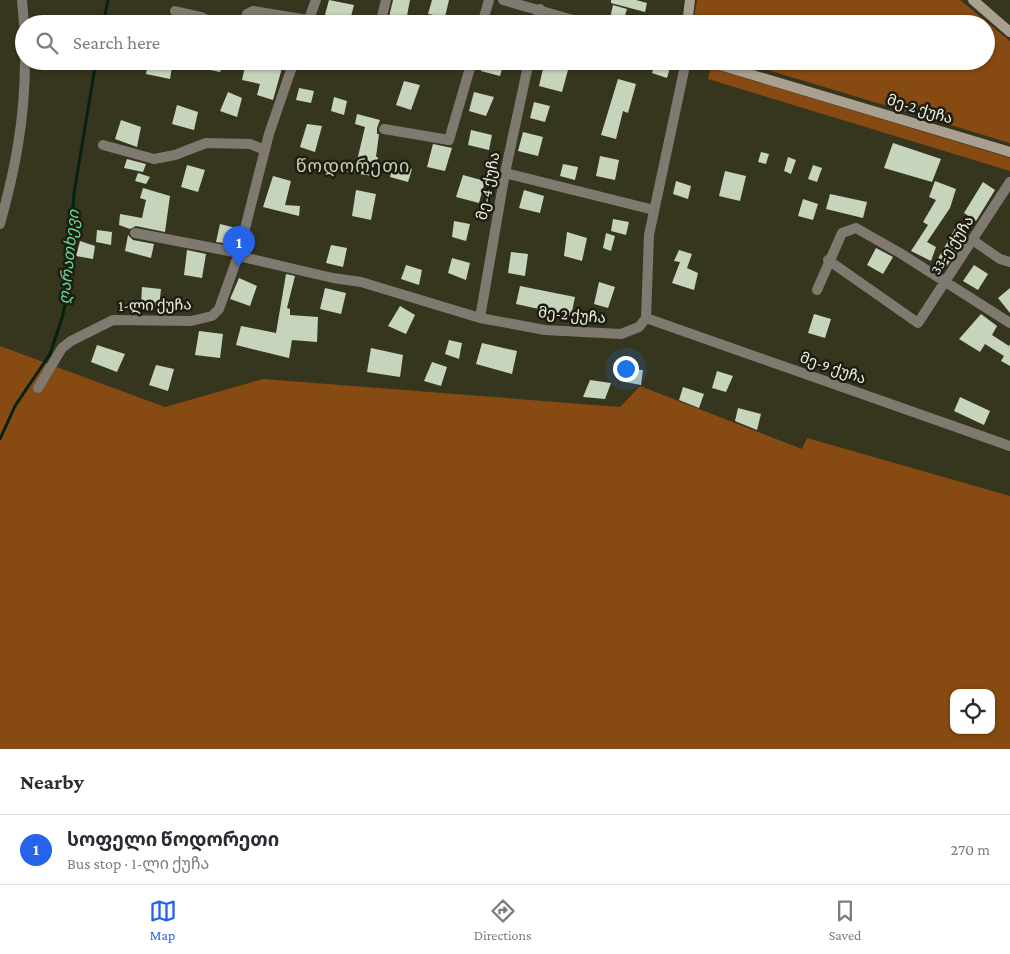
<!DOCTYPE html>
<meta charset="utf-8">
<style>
body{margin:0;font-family:"Crimson Pro","Noto Sans Georgian",serif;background:#f7f7f7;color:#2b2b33}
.controls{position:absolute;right:15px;bottom:15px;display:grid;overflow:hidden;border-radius:10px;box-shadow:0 1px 4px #0004}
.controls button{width:45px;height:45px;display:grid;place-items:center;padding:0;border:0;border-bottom:1px solid #e1e1e2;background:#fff;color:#2b2b33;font:25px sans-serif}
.you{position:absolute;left:625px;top:368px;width:18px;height:18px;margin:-12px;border:4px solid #fff;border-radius:50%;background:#1a73e8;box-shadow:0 0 0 8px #1a73e833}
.badge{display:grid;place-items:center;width:32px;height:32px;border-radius:50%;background:#2563eb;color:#fff;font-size:16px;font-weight:700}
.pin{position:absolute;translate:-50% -41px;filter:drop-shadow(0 1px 2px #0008)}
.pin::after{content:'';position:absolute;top:26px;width:18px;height:15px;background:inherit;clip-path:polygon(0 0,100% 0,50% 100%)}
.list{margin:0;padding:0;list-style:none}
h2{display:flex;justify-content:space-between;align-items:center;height:65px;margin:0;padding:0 20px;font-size:21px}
h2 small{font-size:16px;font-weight:400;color:#7c7c81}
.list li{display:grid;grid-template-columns:32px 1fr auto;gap:15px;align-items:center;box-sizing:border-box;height:70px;padding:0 20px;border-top:1px solid #e1e1e2}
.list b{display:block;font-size:19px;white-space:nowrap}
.list p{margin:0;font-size:16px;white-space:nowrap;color:#7c7c81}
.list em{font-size:16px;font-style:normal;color:#7c7c81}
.icon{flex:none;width:28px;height:28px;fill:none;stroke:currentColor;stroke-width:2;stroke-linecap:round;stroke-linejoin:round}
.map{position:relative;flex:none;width:1010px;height:749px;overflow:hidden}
.search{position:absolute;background:#fff;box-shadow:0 1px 4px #0004;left:15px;right:15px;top:15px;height:55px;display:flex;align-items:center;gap:12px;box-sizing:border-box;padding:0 18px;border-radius:28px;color:#7c7c81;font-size:19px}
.sheet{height:135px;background:#fff}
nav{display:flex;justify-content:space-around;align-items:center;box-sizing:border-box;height:70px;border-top:1px solid #e1e1e2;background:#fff;font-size:14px;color:#7c7c81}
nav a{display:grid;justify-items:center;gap:2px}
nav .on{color:#2563eb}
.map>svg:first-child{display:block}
</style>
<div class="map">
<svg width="1010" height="749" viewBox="0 0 1010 749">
<rect width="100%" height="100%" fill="#36361e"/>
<path fill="#864a12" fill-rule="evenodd" d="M697 0H960L1010 41V143L738 61H986V24H693Z
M711 68 1010 158V171L708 79Z
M0 346 165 407 263 379 620 407 640 386 802 449 807 438 1010 496V749H0ZM954 693H991V730H954Z"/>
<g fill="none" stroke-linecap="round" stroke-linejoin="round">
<path stroke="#052112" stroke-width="3" d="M103 24 108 0
M0 439 15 406 50 354 62 318 67 296 74 193 96 61"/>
</g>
<path fill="#c5d4bb" d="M329 0 354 5 349 24 323 22Z
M393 0H410L406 21 389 17Z
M432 0H449L445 17 428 14Z
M611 0H636L647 3 645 12 611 3Z
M613 5 627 9 623 22 610 18Z
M148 61H173L170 79 146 74Z
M203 61H224L220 72 201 68Z
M265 61H284L273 100 257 95 260 84 242 80 246 62 264 66Z
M483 61H504L500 76 481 71Z
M656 61H672L667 78 652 73Z
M544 64 568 70 562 92 539 86Z
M618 79 636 84 628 113 623 111 616 139 601 135Z
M404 81 420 85 411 110 396 105Z
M299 88 314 91 311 103 296 100Z
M228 92 242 98 237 117 220 111Z
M474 92 494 97 486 116 469 111Z
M334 97 347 101 344 115 331 111Z
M534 102 550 106 545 122 530 118Z
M177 105 198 112 194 130 172 124Z
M357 114 380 120 377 128V134H379L376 157H378L373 176 347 172 348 163 356 165 365 127 355 124Z
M121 120 141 127 137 147 115 139Z
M307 124 322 126 315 152 300 147Z
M471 130 492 135 489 150 468 145Z
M523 132 543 137 538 156 518 151Z
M893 143 941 159 932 182 884 168Z
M433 144 452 148 445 171 427 167Z
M761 152 769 154 766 164 758 162Z
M600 156 619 160 615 180 596 176Z
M788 157 796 160 791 174 784 171Z
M127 159 146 164 143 172 124 168Z
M394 163 412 169 408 182 390 177Z
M563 164 578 167 575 180 560 176Z
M187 165 205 170 198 192 181 187Z
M813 165 822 168 817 182 808 179Z
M725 171 746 176 740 201 719 196Z
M138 173 150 177 146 184 135 181Z
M463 175 485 181 479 203 456 197Z
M273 176 291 181 285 205 300 206 299 216 263 207Z
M676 181 691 186 688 199 673 194Z
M935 181 956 189 950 208 927 242 936 247 931 261 911 251 928 225 923 222 936 200 929 197Z
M983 182 995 190 976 221 964 213Z
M143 188 170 196 165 232 136 226 130 229 119 225 120 214 142 218 146 200 140 198Z
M356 190 376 194 371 220 352 216Z
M524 190 544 196 540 213 519 208Z
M830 194 867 202 863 218 826 209Z
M803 199 818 204 813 220 798 216Z
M613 219 629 222 626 235 611 231Z
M454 221 470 224 466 241 452 237Z
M220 224 236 228 231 244 216 242Z
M956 227 968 234 944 270 935 264Z
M97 230 112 232 111 245 96 242Z
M567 232 587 238 582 261 564 256Z
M606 233 615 236 611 251 603 248Z
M128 235 133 240 154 244 151 258 125 251Z
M80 241 95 246 93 259 76 256Z
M331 245 347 248 343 267 326 263Z
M876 248 893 257 883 274 867 265Z
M187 250 206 254 202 278 184 275Z
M679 250 692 254 687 268 698 273 694 290 672 283 680 262 674 261Z
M511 252 528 254 525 276 508 273Z
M452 258 470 263 466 280 448 273Z
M406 265 422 270 419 285 401 279Z
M974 265 988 274 978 290 963 281Z
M286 274 295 276 287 308 290 309V315L318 317 317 342 292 340 289 358 236 345 241 326 276 333Z
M239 278 257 286 250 306 230 299Z
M599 282 615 287 608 308 594 304Z
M520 286 575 297 571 316 516 304Z
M142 287 161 289 159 307 141 305Z
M325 288 346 293 341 314 320 309Z
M1010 288V313L998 298Z
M400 306 415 315 406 334 388 326Z
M814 314 831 319 825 338 808 333Z
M981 314 997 326 992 335 1009 346 1010 344V366L1001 361 1004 356 985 344 980 352 959 339Z
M199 331 223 334 220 358 195 355Z
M449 340 462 343 459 359 445 354Z
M482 343 517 351 512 374 476 364Z
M97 345 125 354 117 372 91 362Z
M371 348 403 355 400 377 367 372Z
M432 362 447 367 441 386 424 381Z
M156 365 174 369 168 391 149 385Z
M626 369 643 370 641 385 625 382Z
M717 371 733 376 726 392 712 388Z
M590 380 611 383 605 399 583 397Z
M683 387 704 394 699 408 679 400Z
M960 397 990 411 984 425 954 411Z
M738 408 761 414 757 430 735 421Z"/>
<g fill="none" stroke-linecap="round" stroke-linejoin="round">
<path stroke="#7f796f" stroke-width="10" d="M22 0 24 24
M503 0 587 24
M175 11 201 17 214 24
M243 24 247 14 253 11 308 20
M307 24 316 0
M380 24 386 0
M482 24 489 0
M537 24 540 9
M384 129 449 140 472 61
M103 145 154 159 175 155 206 143 250 144 265 150
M505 173 654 210
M0 224C15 170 25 119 25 61
M135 233 239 253
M974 241 1000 259 1010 262
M238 256 333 278 361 282 480 318 545 330 621 334 639 327 646 318 649 235 686 61
M828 260 918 323 1010 182
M817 290 842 233 856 228 900 253 1010 323
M480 318 505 173 529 61
M646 318 1010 446
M38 388 62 348 71 341 113 320 191 321 212 316 219 309 238 256 269 134 294 61"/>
<path stroke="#a9a090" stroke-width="10" d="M973 0 1010 32
M687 24 690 0
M706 61 1010 152"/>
</g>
<g text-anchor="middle" stroke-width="5" stroke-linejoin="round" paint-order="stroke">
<g font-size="15" fill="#efefe1" stroke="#1d1d12">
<text transform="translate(920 109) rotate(17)" y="5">მე-2 ქუჩა</text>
<text transform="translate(488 186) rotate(-79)" y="5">მე-4 ქუჩა</text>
<text transform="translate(952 245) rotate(-57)" y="5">33-ე ქუჩა</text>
<text transform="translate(155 305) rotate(-1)" y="5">1-ლი ქუჩა</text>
<text transform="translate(572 315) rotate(5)" y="5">მე-2 ქუჩა</text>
<text transform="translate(833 368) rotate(19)" y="5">მე-9 ქუჩა</text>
</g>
<g font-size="16" font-style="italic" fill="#66db9a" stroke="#1d1d12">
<text transform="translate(68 257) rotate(-84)" y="6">ღარათხევი</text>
</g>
<g font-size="18" letter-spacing="1" fill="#cdcdb1" stroke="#1d1d12">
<text x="353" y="172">წოდორეთი</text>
</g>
</g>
</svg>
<div class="controls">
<button><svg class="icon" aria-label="locate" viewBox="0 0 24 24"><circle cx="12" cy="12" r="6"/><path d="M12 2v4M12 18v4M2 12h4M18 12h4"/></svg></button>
</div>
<div class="you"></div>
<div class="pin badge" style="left:239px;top:267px">1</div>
<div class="search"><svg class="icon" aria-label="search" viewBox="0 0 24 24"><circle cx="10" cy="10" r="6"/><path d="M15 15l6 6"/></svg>Search here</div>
</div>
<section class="sheet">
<h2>Nearby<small></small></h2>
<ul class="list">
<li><span class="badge">1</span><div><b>სოფელი წოდორეთი</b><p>Bus stop · 1-ლი ქუჩა</p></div><em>270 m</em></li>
</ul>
</section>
<nav>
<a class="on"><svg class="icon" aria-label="map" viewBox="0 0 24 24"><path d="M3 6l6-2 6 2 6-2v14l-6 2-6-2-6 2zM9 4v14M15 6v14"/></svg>Map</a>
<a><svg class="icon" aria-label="directions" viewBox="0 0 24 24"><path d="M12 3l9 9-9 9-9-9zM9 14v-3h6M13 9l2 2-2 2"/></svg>Directions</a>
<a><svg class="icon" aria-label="saved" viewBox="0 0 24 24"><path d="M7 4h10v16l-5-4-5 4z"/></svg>Saved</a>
</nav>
